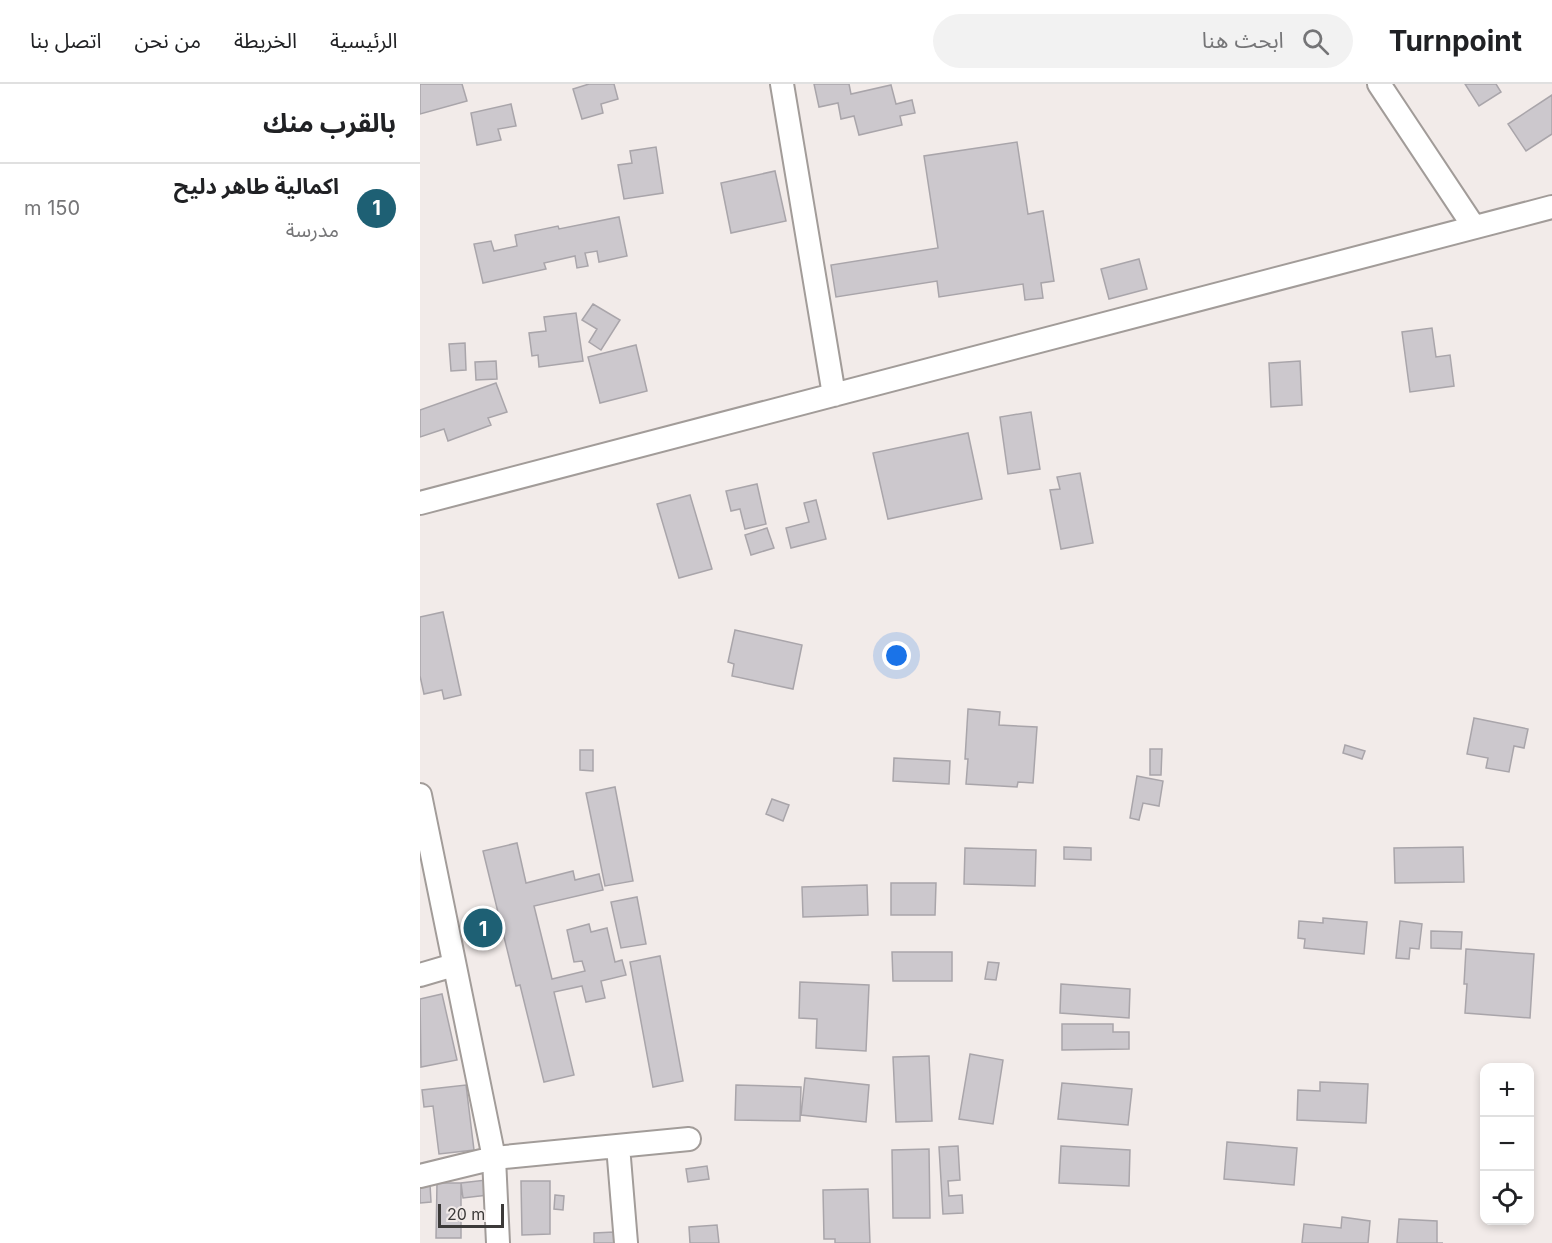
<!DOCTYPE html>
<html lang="ar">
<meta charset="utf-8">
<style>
body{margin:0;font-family:Inter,"Noto Sans Arabic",sans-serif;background:#f2f2f2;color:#202124;direction:rtl}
.controls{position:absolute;right:18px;bottom:18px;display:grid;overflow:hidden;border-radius:12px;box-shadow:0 3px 9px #0003}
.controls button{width:54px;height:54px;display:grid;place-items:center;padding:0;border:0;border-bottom:2px solid #e0e0e0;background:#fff;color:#202124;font:30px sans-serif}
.scale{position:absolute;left:18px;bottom:15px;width:66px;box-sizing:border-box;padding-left:6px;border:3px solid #3c3a39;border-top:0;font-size:16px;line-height:21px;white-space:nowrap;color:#3c3a39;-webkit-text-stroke:4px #f2ebe9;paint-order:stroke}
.you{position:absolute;left:477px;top:572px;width:21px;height:21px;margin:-15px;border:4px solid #fff;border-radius:50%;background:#1a73e8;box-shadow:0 0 0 9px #1a73e833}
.badge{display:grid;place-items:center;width:39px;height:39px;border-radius:50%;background:#1e6074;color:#fff;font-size:20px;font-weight:700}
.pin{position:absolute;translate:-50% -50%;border:3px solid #fff;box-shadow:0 2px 6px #0006}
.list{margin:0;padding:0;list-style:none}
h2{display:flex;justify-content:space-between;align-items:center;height:78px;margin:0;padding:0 24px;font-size:26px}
h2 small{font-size:20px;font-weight:400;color:#757577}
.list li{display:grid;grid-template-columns:39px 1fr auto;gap:18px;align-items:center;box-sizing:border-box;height:90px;padding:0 24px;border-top:2px solid #e0e0e0}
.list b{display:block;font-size:22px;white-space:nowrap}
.list p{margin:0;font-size:20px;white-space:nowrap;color:#757577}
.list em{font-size:20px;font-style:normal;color:#757577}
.icon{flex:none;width:33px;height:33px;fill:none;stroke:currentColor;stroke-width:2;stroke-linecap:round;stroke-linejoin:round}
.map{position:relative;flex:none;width:1132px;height:1159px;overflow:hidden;direction:ltr}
header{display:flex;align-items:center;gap:36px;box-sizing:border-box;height:84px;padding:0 30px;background:#fff;border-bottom:2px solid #e0e0e0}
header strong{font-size:28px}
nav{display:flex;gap:33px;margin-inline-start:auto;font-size:21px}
.search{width:420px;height:54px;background:#f2f2f2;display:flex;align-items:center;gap:15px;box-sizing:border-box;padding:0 21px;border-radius:33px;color:#757577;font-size:22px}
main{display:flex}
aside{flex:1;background:#fff}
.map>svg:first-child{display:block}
</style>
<header>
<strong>Turnpoint</strong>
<div class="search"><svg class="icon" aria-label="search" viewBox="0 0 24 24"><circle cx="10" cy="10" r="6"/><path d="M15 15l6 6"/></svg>ابحث هنا</div>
<nav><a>الرئيسية</a><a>الخريطة</a><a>من نحن</a><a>اتصل بنا</a></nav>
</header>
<main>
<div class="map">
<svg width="1132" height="1159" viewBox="0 0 1132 1159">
<rect width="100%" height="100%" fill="#f2ebe9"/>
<path fill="#ccc8cd" stroke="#a9a5aa" stroke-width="1.5" d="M0 0H42L47 17 0 30Z
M169 0H194L198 15 181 20 183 29 162 35 153 5Z
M394 0H429L431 10 471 1 476 20 492 16 495 29 480 32 482 41 439 51 434 32 421 35 418 19 399 23Z
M1045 0H1076L1081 8 1059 22Z
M1132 11V50L1106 67 1088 40Z
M91 20 96 42 78 45 81 56 57 61 51 29Z
M597 58 608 130 623 127 634 197 621 199 623 214 605 216 603 200 519 213 517 197 416 213 411 181 518 164 504 72Z
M236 63 243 109 204 115 198 81 212 79 210 67Z
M355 87 366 137 311 149 301 99Z
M199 133 207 172 179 178 177 167 165 169 168 182 157 184 155 172 124 179 126 185 63 199 54 160 71 157 74 167 97 162 95 151 138 142 139 145Z
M719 175 727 205 689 215 681 185Z
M173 220 200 236 181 266 169 258 177 245 162 236Z
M156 229 163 277 119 283 118 271 112 272 109 249 126 247 124 233Z
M1012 244 1016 273 1030 271 1034 302 990 308 982 248Z
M45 259 46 286 31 287 29 260Z
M216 261 227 307 180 319 168 273Z
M76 277 77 295 56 296 55 278Z
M880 277 882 321 851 323 849 279Z
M76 299 87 328 68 334 71 341 28 357 24 345 0 353V326Z
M611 328 620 385 588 390 580 333Z
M548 349 562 415 468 435 453 369Z
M660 389 673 459 641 465 630 406 640 405 637 393Z
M337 400 346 440 325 445 320 425 311 427 306 407Z
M270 411 292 485 259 494 237 420Z
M396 416 406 455 371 464 366 444 389 438 384 419Z
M347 444 354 464 331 471 325 451Z
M23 528 41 611 24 615 22 606 4 610 0 592V533Z
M315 546 382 561 373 605 312 592 314 580 308 578Z
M548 625 580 628 579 641 617 643 613 699 598 698 597 703 546 700 548 675H545Z
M1054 634 1108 645 1104 664 1094 662 1089 688 1066 684 1068 674 1047 670Z
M925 661 945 667 942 675 923 669Z
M730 665H742L741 691H730Z
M160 666H173V687L160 686Z
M474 674 530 677 529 700 473 697Z
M717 692 743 697 739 722 723 719 719 736 710 734Z
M195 703 213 797 185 802 166 709Z
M352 715 369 721 363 737 346 730Z
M97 759 106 799 153 787 155 796 179 790 183 806 114 822 132 895 165 887 162 877 154 878 147 846 169 840 171 848 187 844 195 878 202 876 206 891 181 897 185 914 166 918 162 902 134 908 154 991 124 998 100 901 96 902 63 767Z
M644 763 671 764V776L644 775Z
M1043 763 1044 798 975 799 974 764Z
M545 764 616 766 615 802 544 800Z
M471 799H516L515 831H471Z
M447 801 448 831 383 833 382 803Z
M217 813 226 860 201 864 191 818Z
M903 834 947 838 944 870 884 864 885 855 878 854 879 837 903 839Z
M980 837 1002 840 999 865 990 864 989 875 976 874Z
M1011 847 1042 848 1041 865 1011 864Z
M1046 865 1114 870 1110 934 1045 929 1047 900H1044Z
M472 868H532V897H473Z
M240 872 263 997 233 1003 210 878Z
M568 878 579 879 576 896 565 895Z
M380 898 449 901 446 967 396 964 397 935 379 934Z
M641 900 710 905 709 934 640 929Z
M22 910 37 976 1 983 0 915Z
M642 940H693V948H709V965L642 966Z
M550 970 583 976 573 1040 539 1035Z
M509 972 512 1037 476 1038 473 973Z
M385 994 449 1001 446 1038 381 1031Z
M900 998 948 1000 946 1039 877 1036 878 1006 900 1007Z
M642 999 712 1005 708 1041 638 1035Z
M46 1001 54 1066 19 1070 13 1022 4 1023 2 1006Z
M316 1001 381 1003 380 1037 315 1036Z
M807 1058 877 1064 874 1101 804 1095Z
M538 1062 540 1096 528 1097 529 1112 542 1111 543 1129 523 1130 519 1063Z
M641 1062 710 1066 709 1102 639 1099Z
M509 1065 510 1134H473L472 1066Z
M287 1082 289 1095 268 1098 266 1085Z
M66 1096 68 1111 43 1114 41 1099Z
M101 1097H130V1150L102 1151Z
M17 1099H41V1154H16Z
M10 1100 11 1118 0 1119V1101Z
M448 1105 450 1159H415V1155H404L403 1106Z
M135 1111 144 1112 143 1126 134 1125Z
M922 1133 950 1137 948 1159H882L884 1140 921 1144Z
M979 1135 1017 1137V1159H1023H977Z
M297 1141 299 1159H270L269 1143Z
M194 1148 195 1159H174V1149Z"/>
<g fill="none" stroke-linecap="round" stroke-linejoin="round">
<g stroke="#a29c99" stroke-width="26">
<path id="minor" d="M362 0 414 311
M959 0 1054 143
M0 419 1132 123
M0 711 74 1074 78 1159
M0 891 34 881
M198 1062 206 1159
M0 1092 74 1074 269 1055"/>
</g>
<use href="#minor" stroke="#fff" stroke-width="22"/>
</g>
</svg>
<div class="controls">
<button>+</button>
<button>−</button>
<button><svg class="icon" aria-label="locate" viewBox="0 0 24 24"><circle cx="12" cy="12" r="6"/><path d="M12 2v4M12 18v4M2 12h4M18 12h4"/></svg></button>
</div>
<div class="scale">20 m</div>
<div class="you"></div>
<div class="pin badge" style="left:63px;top:844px">1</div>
</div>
<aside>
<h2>بالقرب منك<small></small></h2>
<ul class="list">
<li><span class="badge">1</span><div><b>اكمالية طاهر دليح</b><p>مدرسة</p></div><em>150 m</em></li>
</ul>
</aside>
</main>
